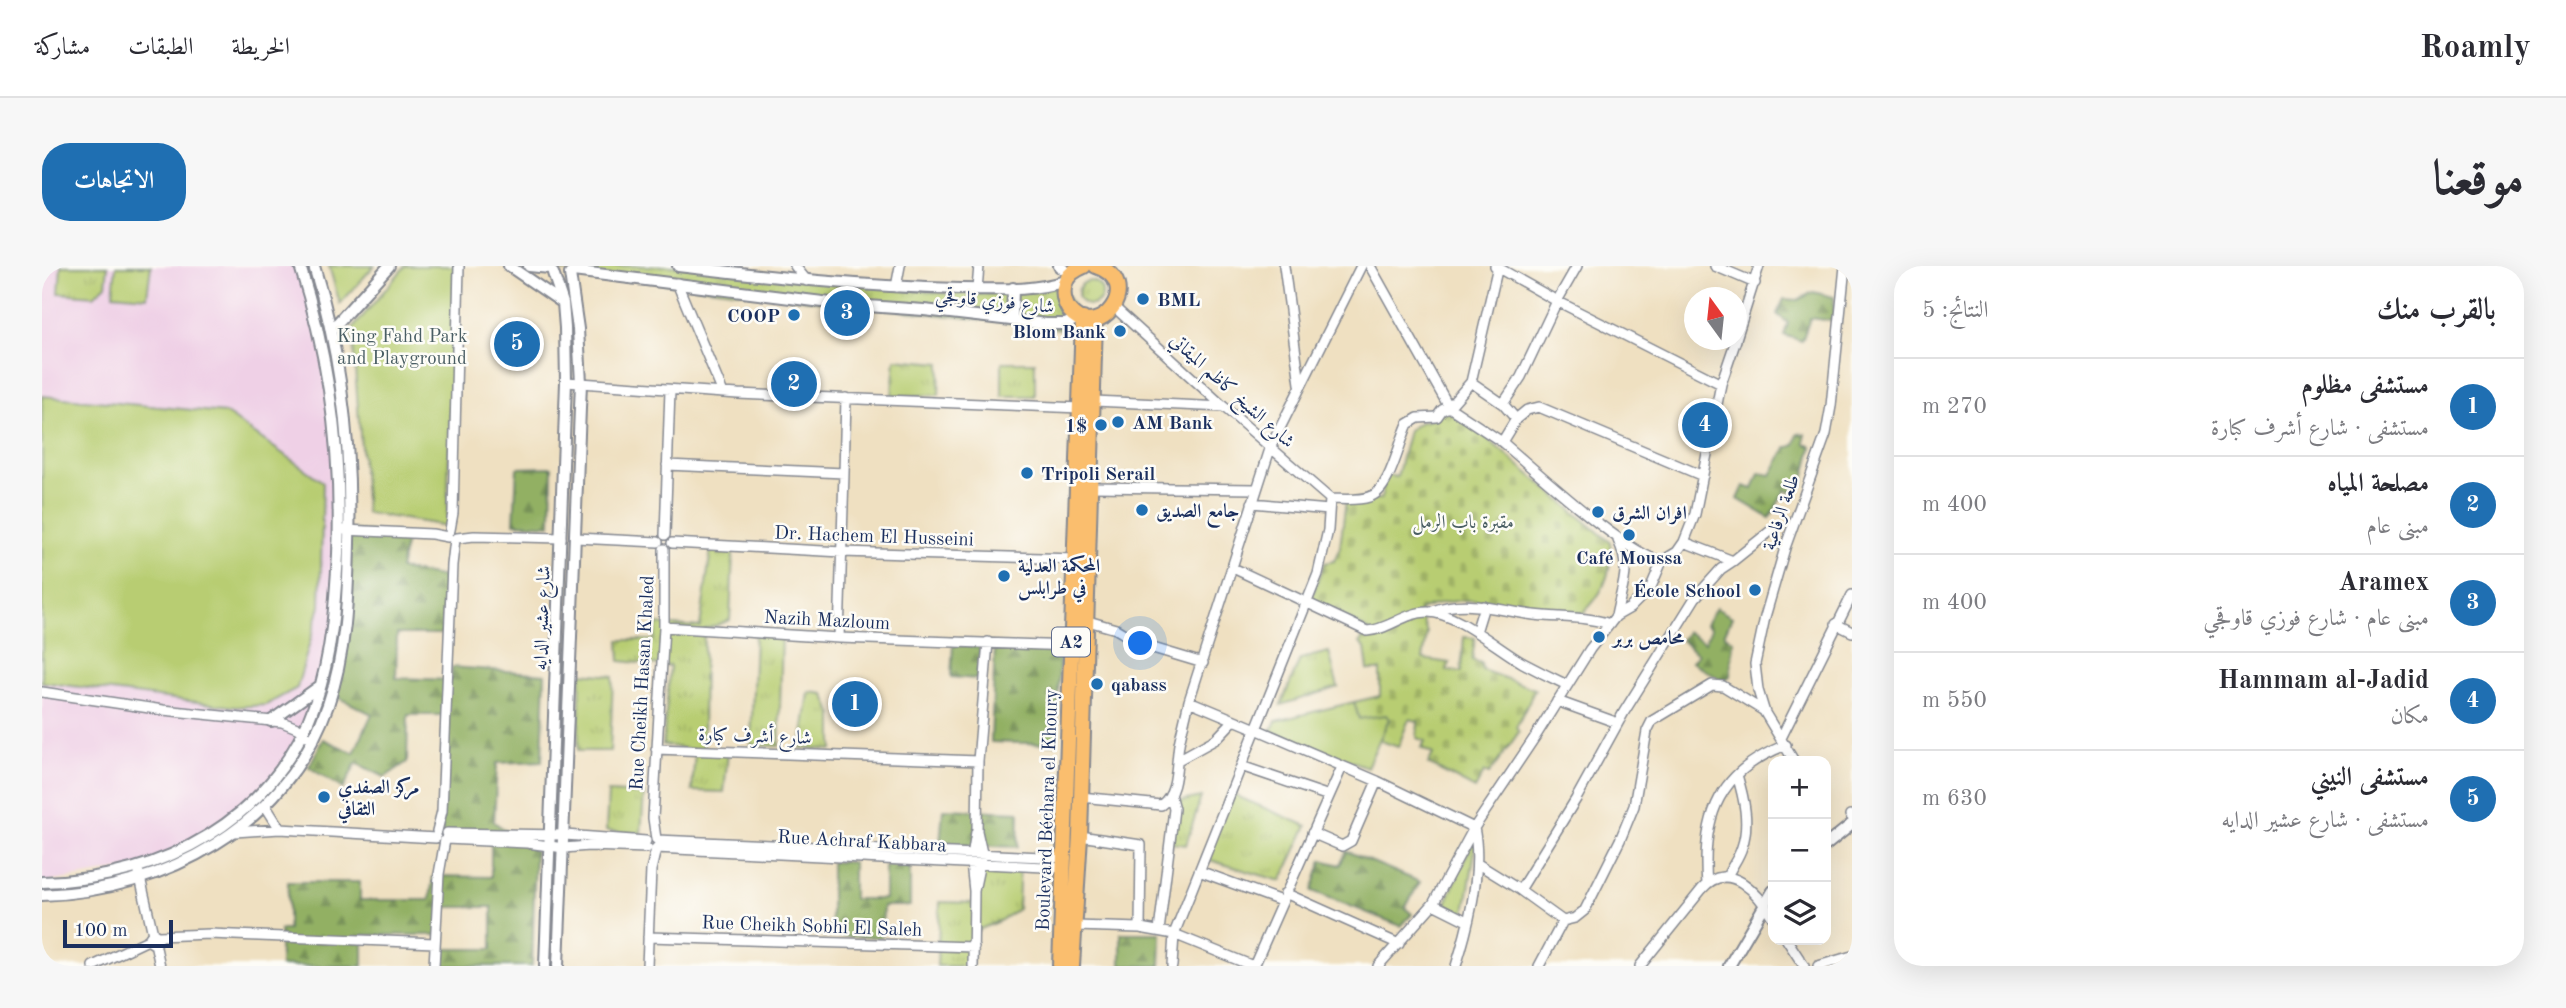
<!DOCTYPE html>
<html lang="ar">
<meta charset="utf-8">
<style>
body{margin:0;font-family:"Old Standard TT",Amiri,serif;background:#f7f7f7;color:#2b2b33;direction:rtl}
.controls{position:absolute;right:21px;bottom:21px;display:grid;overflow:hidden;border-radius:14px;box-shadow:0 7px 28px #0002}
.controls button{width:63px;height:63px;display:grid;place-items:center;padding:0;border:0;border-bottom:2px solid #e1e1e2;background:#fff;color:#2b2b33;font:35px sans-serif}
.compass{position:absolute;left:1642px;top:21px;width:63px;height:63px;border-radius:50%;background:#fff;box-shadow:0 7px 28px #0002;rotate:345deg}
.scale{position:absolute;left:21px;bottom:18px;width:110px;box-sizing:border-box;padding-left:7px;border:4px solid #1b2f5e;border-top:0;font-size:19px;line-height:24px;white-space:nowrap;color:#1b2f5e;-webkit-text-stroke:5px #fdfcf7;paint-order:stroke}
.you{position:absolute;left:1099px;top:378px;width:24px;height:24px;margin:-18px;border:5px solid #fff;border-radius:50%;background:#1a73e8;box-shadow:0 0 0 10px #1a73e833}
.badge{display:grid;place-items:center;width:46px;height:46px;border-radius:50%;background:#1f6fb2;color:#fff;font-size:23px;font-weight:700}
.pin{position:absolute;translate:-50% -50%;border:4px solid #fff;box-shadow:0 2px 7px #0006}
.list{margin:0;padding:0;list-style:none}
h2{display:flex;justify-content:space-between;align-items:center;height:91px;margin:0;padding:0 28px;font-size:30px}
h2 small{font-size:23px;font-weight:400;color:#7c7c81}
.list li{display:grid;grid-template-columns:46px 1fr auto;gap:21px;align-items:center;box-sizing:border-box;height:98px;padding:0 28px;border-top:2px solid #e1e1e2}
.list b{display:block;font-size:26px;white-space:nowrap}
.list p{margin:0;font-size:23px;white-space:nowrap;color:#7c7c81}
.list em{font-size:23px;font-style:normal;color:#7c7c81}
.icon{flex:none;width:38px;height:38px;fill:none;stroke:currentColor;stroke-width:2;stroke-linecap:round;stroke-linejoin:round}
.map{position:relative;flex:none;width:1810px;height:700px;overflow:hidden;direction:ltr;border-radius:28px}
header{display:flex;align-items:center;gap:42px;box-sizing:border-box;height:98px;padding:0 35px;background:#fff;border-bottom:2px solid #e1e1e2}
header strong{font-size:33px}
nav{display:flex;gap:38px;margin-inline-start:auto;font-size:24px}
.intro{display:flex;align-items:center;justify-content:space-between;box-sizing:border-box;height:168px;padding:0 42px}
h1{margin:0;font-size:49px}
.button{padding:18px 32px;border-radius:28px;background:#1f6fb2;color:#fff;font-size:24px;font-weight:700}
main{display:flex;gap:42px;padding:0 42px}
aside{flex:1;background:#fff;border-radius:28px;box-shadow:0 7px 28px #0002}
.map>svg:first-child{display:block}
</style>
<header>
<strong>Roamly</strong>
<nav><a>الخريطة</a><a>الطبقات</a><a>مشاركة</a></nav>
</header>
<div class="intro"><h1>موقعنا</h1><a class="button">الاتجاهات</a></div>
<main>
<aside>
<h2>بالقرب منك<small>النتائج: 5</small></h2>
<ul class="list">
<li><span class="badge">1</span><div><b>مستشفى مظلوم</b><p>مستشفى · شارع أشرف كبارة</p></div><em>270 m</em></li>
<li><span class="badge">2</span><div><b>مصلحة المياه</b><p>مبنى عام</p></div><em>400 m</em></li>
<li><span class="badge">3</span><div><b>Aramex</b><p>مبنى عام · شارع فوزي قاوقجي</p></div><em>400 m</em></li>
<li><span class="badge">4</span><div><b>Hammam al-Jadid</b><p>مكان</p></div><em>550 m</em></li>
<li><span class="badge">5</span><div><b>مستشفى النيني</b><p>مستشفى · شارع عشير الدايه</p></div><em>630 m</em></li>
</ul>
</aside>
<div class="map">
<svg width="1810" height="700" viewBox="0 0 1810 700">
<defs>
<pattern id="grass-tufts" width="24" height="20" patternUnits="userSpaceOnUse" patternTransform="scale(1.75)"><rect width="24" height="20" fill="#b8cd72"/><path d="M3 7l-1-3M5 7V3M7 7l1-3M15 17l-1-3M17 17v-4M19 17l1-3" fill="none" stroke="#9eb065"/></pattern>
<pattern id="forest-firs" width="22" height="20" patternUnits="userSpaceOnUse" patternTransform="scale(1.75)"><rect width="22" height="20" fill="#92b064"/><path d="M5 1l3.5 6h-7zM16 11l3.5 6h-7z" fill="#769056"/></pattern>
<pattern id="cemetery-stones" width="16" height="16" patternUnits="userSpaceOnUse" patternTransform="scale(1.75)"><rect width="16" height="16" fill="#b8cd72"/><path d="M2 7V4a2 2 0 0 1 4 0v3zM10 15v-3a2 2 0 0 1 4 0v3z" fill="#9eb065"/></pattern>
</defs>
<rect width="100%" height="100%" fill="#fdfcf7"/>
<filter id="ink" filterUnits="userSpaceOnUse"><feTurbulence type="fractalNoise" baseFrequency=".0143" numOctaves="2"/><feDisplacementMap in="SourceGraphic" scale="14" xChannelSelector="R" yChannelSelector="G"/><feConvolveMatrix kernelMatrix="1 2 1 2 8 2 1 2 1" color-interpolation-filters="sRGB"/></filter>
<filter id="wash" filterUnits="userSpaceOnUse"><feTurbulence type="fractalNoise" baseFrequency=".00686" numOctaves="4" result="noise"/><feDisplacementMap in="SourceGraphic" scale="28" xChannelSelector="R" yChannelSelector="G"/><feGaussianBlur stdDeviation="1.57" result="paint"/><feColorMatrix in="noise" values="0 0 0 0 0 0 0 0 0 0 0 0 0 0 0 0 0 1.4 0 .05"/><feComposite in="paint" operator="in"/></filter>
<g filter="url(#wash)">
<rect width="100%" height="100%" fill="#efe0c1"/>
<path fill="#efd0e6" d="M0 0H272L307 166 302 313 294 362 282 409 245 495 182 559 100 600 0 617Z"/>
<path fill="url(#grass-tufts)" stroke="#6a7e68" stroke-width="2" d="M19 0H66L64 19 52 30 17 27Z
M474 0H670L908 28H947L1019 20 1046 66Z
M1036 27a12 12 0 1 1 24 0a12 12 0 1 1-24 0Z
M853 93 898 97 897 129 850 130Z
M960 96H993V130H960Z
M669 283 691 286 688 354 662 364 661 482 686 486 682 526 650 525 653 484 621 479 628 400 578 395 577 374H612L615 358 658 361Z
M713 367H740L737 480 709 479Z
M1287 386 1296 421 1239 439 1258 393Z
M539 407 571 410 568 485H536Z
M767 426 782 428 791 449V484L759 482Z
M566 526 602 528 599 567 564 565Z
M1187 527 1265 560 1239 615 1161 592Z
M1159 531 1144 579 1129 577 1134 536Z
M934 593H978L976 643 959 654 934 665 929 700H895L898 636 932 637Z"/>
<path fill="url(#forest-firs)" stroke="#567061" stroke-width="2" d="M1771 26 1792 31V55L1768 52 1760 75 1742 69 1746 57 1735 48 1742 33 1756 34Z
M1756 167 1763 168V177L1770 181 1761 218 1752 217 1750 227 1743 224 1728 252 1696 233 1702 220 1711 223 1717 207 1729 209 1744 182 1753 179Z
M510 201 509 259 472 257 475 202Z
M307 264 365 269 358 303 403 311 400 368H355L354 412 409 414 410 401 503 408 500 495 455 497 452 556 493 585 490 700H402V683H450V641H398L397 669H321V700H238V664H246V616H318V634H388L391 610 449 611V571L400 570 401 449H366L365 496 343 511 314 497 301 523 267 501 281 473 312 487 330 448 277 422 294 362Z
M1674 342 1690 351 1682 369 1691 375 1688 410 1681 415 1650 396 1656 388 1639 374 1645 366 1663 376 1669 363 1664 358Z
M911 379 938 381 935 413 909 411Z
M953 381 1018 383 1014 478 949 476Z
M901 543 977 546 976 581 898 578Z
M1304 585 1378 616 1363 642 1370 648 1359 660 1270 625 1280 594 1298 599Z
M789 596H811V633H843V600H868V640H841L840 671H781V663L789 658Z
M1079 667H1119L1118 700H1079Z"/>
<path fill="url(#cemetery-stones)" stroke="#6a7e68" stroke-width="2" d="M1403 137 1568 276C1571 304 1562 328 1541 347 1525 346 1508 345 1491 343 1445 336 1424 327 1377 344L1385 367 1381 393 1408 397 1405 405 1419 406 1422 371 1433 372 1430 394 1439 397 1440 404 1493 423 1474 462 1477 466 1447 508 1442 506 1433 523 1386 498 1391 488 1379 482 1383 475 1375 472 1376 455 1367 453 1356 481 1336 474 1347 453H1317L1312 436 1338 430V404H1326L1323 382 1318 377 1323 367 1329 371 1331 367 1269 333 1282 297 1292 295 1298 281 1304 234 1339 233 1344 209 1355 211 1367 164 1378 156 1388 154Z"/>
<path fill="#b8cd72" stroke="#6a7e68" stroke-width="2" d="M74 0H109L105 31 71 28Z
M287 0H332L298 38Z
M363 0H412L405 260 324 247 310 63Z
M0 130 183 147 281 216 278 340 255 422 224 439 193 441 0 416Z
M1312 436 1317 453 1344 449 1347 453 1325 501 1229 465 1234 455Z
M1430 577 1434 578 1423 647 1403 639Z"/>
</g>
<g filter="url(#ink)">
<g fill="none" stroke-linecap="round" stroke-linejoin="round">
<g stroke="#858890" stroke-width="12">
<path id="minor" d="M753 0 765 15
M1242 0 1258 118
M1453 0 1515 35 1679 118
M1673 0 1713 17
M635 17 681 127
M854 21 858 0
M935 23 937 0
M1072 41 1182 141 1288 233
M1694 73 1717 0
M524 116 696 128 1038 142
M1429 116 1456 0
M1052 135 1182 141
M1461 138 1479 111 1515 35 1535 0
M1474 153 1485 144 1497 141 1661 210
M1460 176C1490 201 1587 291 1620 295
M625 199 802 207 797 372
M802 207 804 132
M1049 221 1214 223
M1288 233 1286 264 1276 308 1214 463 1335 515 1432 562 1391 638 1336 700
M1288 233C1300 233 1315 235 1327 231 1348 226 1357 176 1366 158L1376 152 1395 151 1400 144 1407 141 1429 116 1461 138 1474 153 1460 176 1407 141 1328 0
M1210 237 1287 244
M302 264 390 268 406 271
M408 264 411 247 417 0
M623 269 628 124
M415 272 432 270 519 272
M534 272 616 276
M1642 276 1653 248 1679 118 1694 74
M630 277 800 286 1033 293
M1691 295 1731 263
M1191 302 1325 365C1346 364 1363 346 1386 346 1414 346 1456 383 1481 397 1496 405 1510 412 1525 419
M1391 345C1425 332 1458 345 1492 349 1518 352 1543 350 1568 358
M1574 350C1580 319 1590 304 1576 274
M1046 355 1074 363 1101 379 1161 397
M1794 358 1810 366
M622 361 797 372 1029 380
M1434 366 1442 340
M0 426 121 444 240 456 255 462 265 470
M1515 435 1576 457
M1739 472 1810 329
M614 483 936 495
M1136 494 1174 473 1192 454
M1752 495 1723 447 1716 424 1713 398 1723 351 1743 282 1784 168 1789 140 1803 0
M1199 500 1287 530
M1039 531 1119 539C1138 526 1133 493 1138 473 1141 460 1144 448 1147 435L1229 180 1319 0
M223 539 238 563
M1808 549 1810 551
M395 565 400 545 410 299 413 273
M193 566 238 563 394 572
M405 567 523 569 604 575
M1270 567 1300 580 1309 575 1335 515
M1038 570 1099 579 1098 662
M404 573 485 577 522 582 547 580 605 582
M614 573 611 552 622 361V283
M615 574 1024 592
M614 582 1023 602
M1157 605 1239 635
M97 607 111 668
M1685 611C1689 601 1697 592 1700 581 1708 558 1702 532 1695 509
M1665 618C1659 549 1678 504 1744 479
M1478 624 1521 655 1533 652 1543 644 1578 574 1592 540 1605 465 1610 455 1670 419 1681 420 1722 445
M932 625 940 587 935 565 936 495 946 376
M1243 627 1357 678
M1391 638 1425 655
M1033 660 1098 662 1132 668 1211 700
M1117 665 1132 543 1128 528
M107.5 673a4.5 4.5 0 1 1 9 0a4.5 4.5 0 1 1-9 0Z
M116 670 168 668 393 677
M606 671 932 681
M1745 674 1762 700
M113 677 118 700
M51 700 108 673
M392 700 397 608 403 574
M605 700 609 604 614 583
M931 700 932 625 929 596 934 566
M1130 700 1132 668 1214 463 1147 435
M1212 700 1300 501
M1414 700C1427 659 1441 604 1432 562L1493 471 1548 383 1574 350 1588 342 1609 321 1620 295 1635 286 1642 276 1691 295 1679 303 1653 332 1582 446 1534 533 1478 624 1436 598
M1497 700 1521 655
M1598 700 1660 623C1687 592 1717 628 1731 652
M1776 700 1810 690"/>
</g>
<g stroke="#858890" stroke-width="14">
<path id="tertiary" d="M467 0 521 37
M487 0 508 2
M636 0C730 11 823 21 918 23 952 23 990 26 1023 15
M1017 0 1028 8
M531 5 797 38 882 44 1004 58H1023L1037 52
M970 54 971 22
M290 63 347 0
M229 455 278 420
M1784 579 1810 558
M0 616C121 613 233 554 274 435 290 387 293 338 296 288 300 189 288 95 258 0
M0 629C123 625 244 560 286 439 304 387 306 332 307 277 310 182 300 91 272 0
M503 700 524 116 523 62 521 37 511 7
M516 700 539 117 536 63 528 8
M1687 700 1731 625"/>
</g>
<g stroke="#858890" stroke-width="18">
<path id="trunk" d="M1042 0C1033 4 1026 8 1023 18 1020 27 1022 36 1027 44 1056 80 1104 16 1054 0
M1018 700 1041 53
M1030 700 1038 570 1053 54"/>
</g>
<use href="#minor" stroke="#fff" stroke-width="9"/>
<use href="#tertiary" stroke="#fff" stroke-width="10"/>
<use href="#trunk" stroke="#fabe6e" stroke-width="14"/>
</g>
</g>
<g fill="#1f6fb2" stroke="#fdfcf7" stroke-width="2.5">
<circle cx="1101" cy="33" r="7"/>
<circle cx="752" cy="49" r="7"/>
<circle cx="1078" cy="65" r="7"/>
<circle cx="1076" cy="156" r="7"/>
<circle cx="1059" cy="159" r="7"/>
<circle cx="985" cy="207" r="7"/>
<circle cx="1100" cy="244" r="7"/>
<circle cx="1556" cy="246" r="7"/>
<circle cx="1587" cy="269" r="7"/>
<circle cx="962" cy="310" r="7"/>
<circle cx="1713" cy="324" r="7"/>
<circle cx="1557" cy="371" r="7"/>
<circle cx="1055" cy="418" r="7"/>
<circle cx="282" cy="531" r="7"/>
</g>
<g text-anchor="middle" stroke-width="5" stroke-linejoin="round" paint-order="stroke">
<rect fill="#fdfcf7" stroke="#5f6c8c" stroke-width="2" x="1010" y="361.5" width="38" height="29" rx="5"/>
<g font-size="18" font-weight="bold" fill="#1b2f5e">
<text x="1029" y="382">A2</text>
</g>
<g font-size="19" font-weight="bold" fill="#1b2f5e" stroke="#fdfcf7" text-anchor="start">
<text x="1115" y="40">BML</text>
<text x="738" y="56" text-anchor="end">COOP</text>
<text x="1064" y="72" text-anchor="end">Blom Bank</text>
<text x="1090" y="163">AM Bank</text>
<text x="1045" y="166" text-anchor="end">1$</text>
<text x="999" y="214">Tripoli Serail</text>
<text x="1114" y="251">جامع الصديق</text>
<text x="1570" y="253">افران الشرق</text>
<text x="1587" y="298" text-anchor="middle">Café Moussa</text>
<text x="976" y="306">المحكمة العدلية<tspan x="976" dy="22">في طرابلس</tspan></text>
<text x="1699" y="331" text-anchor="end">École School</text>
<text x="1571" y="378">محامص بربر</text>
<text x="1069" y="425">qabass</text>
<text x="296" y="527">مركز الصفدي<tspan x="296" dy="22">الثقافي</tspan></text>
</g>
<g font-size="19" fill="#1b2f5e" stroke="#fdfcf7">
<text transform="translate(953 34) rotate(6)" y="7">شارع فوزي قاوقجي</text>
<text transform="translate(1191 124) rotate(42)" y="7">شارع الشيخ كاظم الميقاتي</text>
<text transform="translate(1738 246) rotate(-71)" y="7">طلعة الرفاعية</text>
<text transform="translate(832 269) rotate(2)" y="7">Dr. Hachem El Husseini</text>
<text transform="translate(499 352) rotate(-88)" y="7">شارع عشير الدايه</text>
<text transform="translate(785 353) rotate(3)" y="7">Nazih Mazloum</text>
<text transform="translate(599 417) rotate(-87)" y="7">Rue Cheikh Hasan Khaled</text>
<text transform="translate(713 469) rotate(2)" y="7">شارع أشرف كبارة</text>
<text transform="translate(1004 544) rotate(-88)" y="7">Boulevard Béchara el Khoury</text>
<text transform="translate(820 574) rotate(3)" y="7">Rue Achraf Kabbara</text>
<text transform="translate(770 659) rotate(2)" y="7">Rue Cheikh Sobhi El Saleh</text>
</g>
<g font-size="19" fill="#4a5e64" stroke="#fdfcf7">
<text x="360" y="76">King Fahd Park<tspan x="360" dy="22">and Playground</tspan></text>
<text x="1421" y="262">مقبرة باب الرمل</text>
</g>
</g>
</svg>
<div class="controls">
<button>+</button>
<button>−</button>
<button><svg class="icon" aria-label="layers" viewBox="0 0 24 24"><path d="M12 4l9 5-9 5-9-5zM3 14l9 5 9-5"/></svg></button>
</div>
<svg class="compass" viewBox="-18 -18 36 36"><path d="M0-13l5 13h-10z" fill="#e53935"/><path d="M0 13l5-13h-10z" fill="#7c7c81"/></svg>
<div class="scale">100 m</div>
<div class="you"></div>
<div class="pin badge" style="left:813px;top:438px">1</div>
<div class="pin badge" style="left:752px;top:118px">2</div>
<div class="pin badge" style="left:805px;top:47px">3</div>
<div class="pin badge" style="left:1663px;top:159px">4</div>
<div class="pin badge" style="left:475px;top:78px">5</div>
</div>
</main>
